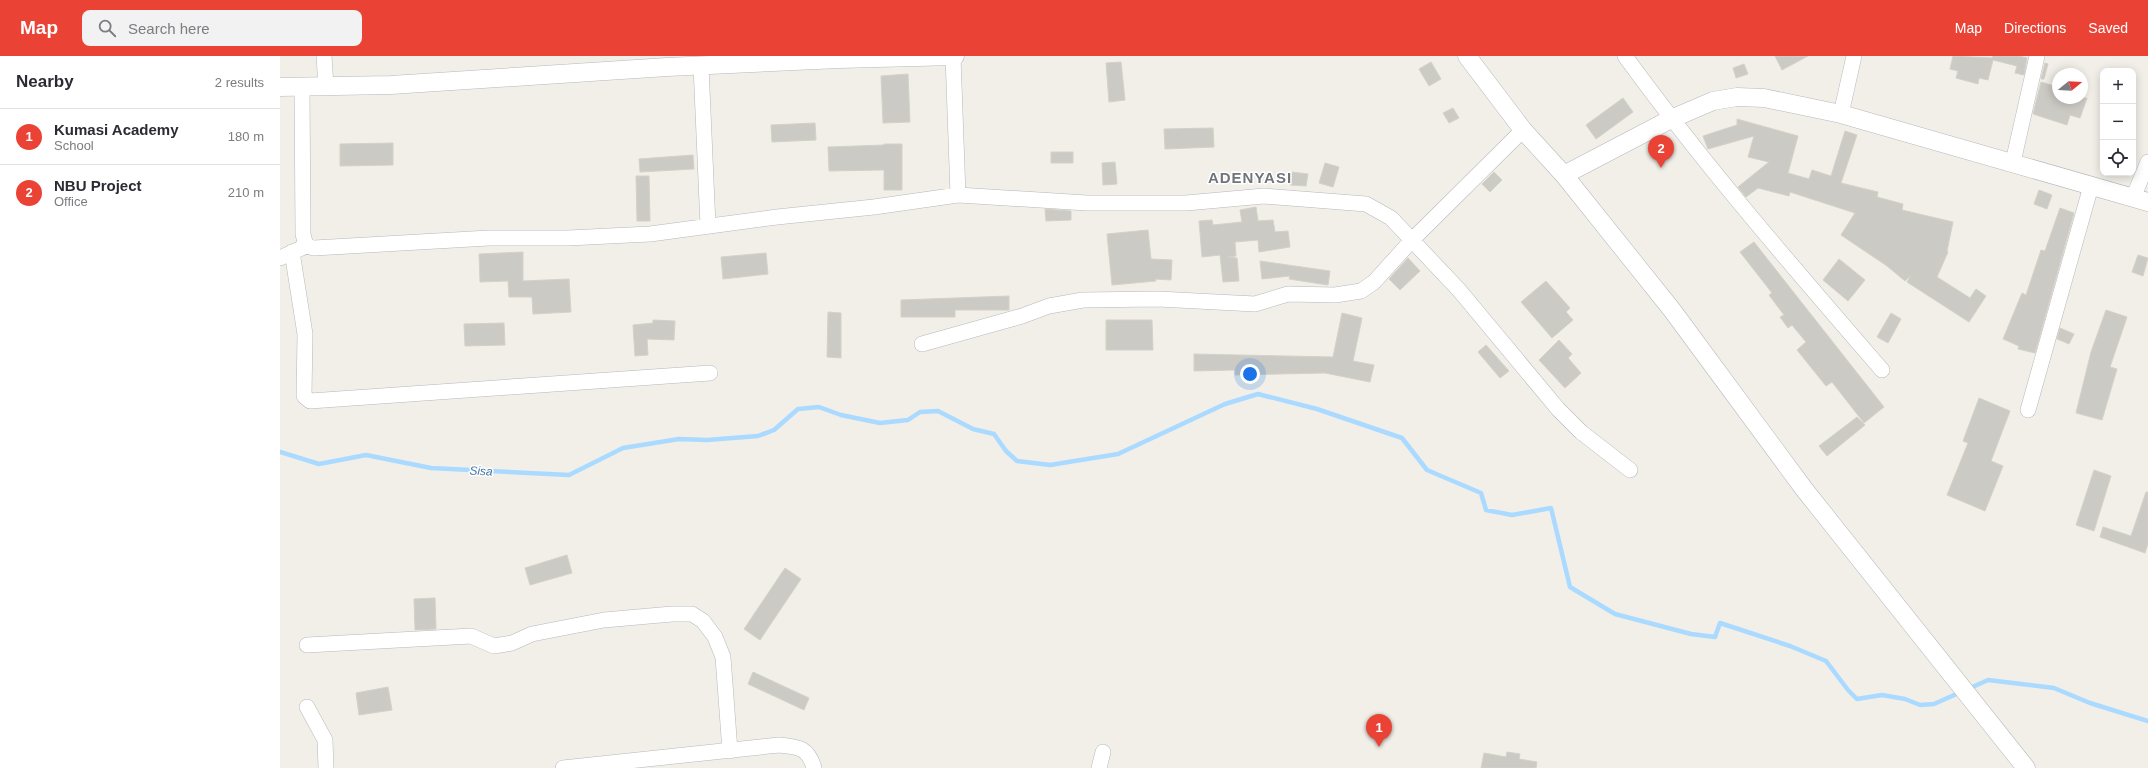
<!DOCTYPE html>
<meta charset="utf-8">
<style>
body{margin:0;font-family:Helvetica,sans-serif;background:#f2f2f3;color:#2b2b33}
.controls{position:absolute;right:12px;top:12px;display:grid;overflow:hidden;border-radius:8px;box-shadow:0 2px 10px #0003}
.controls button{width:36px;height:36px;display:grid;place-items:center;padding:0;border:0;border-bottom:1px solid #e1e1e2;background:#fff;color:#2b2b33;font:20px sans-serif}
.compass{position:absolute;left:1772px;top:12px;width:36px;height:36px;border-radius:50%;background:#fff;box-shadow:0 2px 10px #0003;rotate:72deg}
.you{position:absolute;left:970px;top:318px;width:14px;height:14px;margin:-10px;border:3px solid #fff;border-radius:50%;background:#1a73e8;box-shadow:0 0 0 6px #1a73e833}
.badge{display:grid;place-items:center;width:26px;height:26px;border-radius:50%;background:#ea4335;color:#fff;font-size:13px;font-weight:700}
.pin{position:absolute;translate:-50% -33px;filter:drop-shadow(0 1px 2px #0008)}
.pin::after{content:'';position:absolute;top:21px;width:14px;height:12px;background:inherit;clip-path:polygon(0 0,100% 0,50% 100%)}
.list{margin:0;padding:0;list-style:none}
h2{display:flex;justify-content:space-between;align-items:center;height:52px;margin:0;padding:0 16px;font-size:17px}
h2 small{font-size:13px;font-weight:400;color:#7c7c81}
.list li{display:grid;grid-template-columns:26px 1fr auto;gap:12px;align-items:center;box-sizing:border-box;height:56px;padding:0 16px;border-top:1px solid #e1e1e2}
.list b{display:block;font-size:15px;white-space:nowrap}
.list p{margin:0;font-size:13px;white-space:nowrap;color:#7c7c81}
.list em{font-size:13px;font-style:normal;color:#7c7c81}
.icon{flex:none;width:22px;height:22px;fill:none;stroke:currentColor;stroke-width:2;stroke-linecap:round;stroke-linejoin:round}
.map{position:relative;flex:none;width:1868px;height:712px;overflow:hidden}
header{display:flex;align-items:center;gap:24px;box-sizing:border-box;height:56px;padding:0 20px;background:#ea4335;color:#fff}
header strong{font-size:19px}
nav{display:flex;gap:22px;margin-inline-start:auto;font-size:14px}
.search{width:280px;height:36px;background:#f2f2f3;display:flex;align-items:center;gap:10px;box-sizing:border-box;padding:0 14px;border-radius:8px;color:#7c7c81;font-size:15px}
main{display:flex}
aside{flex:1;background:#fff}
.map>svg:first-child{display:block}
</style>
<header>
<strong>Map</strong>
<div class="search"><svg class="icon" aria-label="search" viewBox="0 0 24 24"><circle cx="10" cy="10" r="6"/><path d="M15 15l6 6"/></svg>Search here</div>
<nav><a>Map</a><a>Directions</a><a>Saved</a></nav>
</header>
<main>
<aside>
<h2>Nearby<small>2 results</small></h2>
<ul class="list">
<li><span class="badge">1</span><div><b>Kumasi Academy</b><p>School</p></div><em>180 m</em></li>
<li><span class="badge">2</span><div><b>NBU Project</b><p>Office</p></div><em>210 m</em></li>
</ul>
</aside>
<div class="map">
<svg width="1868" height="712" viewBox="0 0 1868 712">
<rect width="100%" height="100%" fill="#f1efe8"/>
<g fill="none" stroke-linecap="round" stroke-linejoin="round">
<path stroke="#aadaff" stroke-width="4.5" d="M0 396 39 408 86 399 151 412 289 419 343 392 399 383 427 384 478 380 494 374 518 353 539 351 561 359 600 367 628 364 640 356 658 355 693 373 714 378 726 395 737 405 770 409 838 398 945 348 978 338 1037 353 1122 382 1147 414 1201 437 1206 454 1232 459 1271 452 1290 531 1335 558 1411 578 1435 581 1440 567 1510 590 1546 605 1568 634 1577 643 1602 639 1625 643 1640 649 1654 648 1681 636
M1688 633 1708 624 1774 632 1810 647 1868 665"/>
</g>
<path fill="#cccac5" stroke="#d6d1c6" d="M1495 0H1528L1502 14Z
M1673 0 1712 2 1713 0H1739L1747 2 1744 19 1735 17 1737 10 1713 4 1708 24 1699 22 1698 28 1676 22 1678 15 1670 13Z
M841 6 845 44 829 46 826 7Z
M1151 6 1161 23 1149 30 1139 13Z
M1765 7 1768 8 1764 23H1761Z
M1464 8 1468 18 1456 22 1453 12Z
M628 18 630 66 603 67 601 20Z
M1761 26 1778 31V42H1807L1800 62 1790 59 1787 69 1753 58Z
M1343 42 1353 56 1316 83 1306 69Z
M1173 52 1179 62 1169 67 1163 57Z
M1457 63 1518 80 1508 117 1529 123 1532 114 1551 120 1565 75 1577 79 1561 127 1598 136 1597 141 1623 148 1622 154 1673 166 1667 195 1668 196 1657 221 1690 242 1696 233 1706 240 1689 266 1627 226 1631 219 1625 225 1607 210 1561 179 1575 157 1510 136 1509 140 1478 132 1466 141 1458 131 1489 106 1468 101 1474 80 1428 93 1423 80 1457 69Z
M535 67 536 84 492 86 491 69Z
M933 72 934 91 885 93 884 73Z
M113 87V109L60 110V88Z
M604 88H622V134H604V114L549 115 548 91 604 89Z
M771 96H793V107H771Z
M413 99 414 113 360 116 359 103Z
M835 106 837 128 823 129 822 107Z
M1045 107 1059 111 1053 131 1039 127Z
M1012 116 1028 118 1026 130 1010 129Z
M1214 116 1222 124 1210 136 1202 128Z
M356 120H369L370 165H357Z
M1759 134 1772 139 1767 153 1754 148Z
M976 151 978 165 993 164 995 176 1008 175 1010 191 979 196 978 184 955 186 956 200 948 201 957 202 959 225 943 226 940 199 922 201 919 165 932 164 933 169 962 166 960 154Z
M1780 152 1794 157 1755 297 1738 293 1739 290 1723 283 1742 237 1746 239 1761 194 1765 195Z
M765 153 791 155V164L766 165Z
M868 174 871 203 892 204 891 224 875 223 876 225 832 229 827 178Z
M1474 186 1604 351 1584 367 1552 326 1546 330 1517 294 1526 286 1512 269 1508 272 1500 261 1504 259 1489 239 1492 237 1460 196Z
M243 196V225L289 223 291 256 253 258 252 241H229L228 225 200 226 199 198Z
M486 197 488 218 443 223 441 201Z
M1858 199 1868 202 1863 220 1852 216Z
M1128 202 1140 215 1120 234 1109 223Z
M1559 203 1585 224 1568 245 1543 224Z
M980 205 1050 215 1048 229 1009 223 1010 220 982 223Z
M1266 225 1290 252 1286 256 1293 264 1272 282 1241 246Z
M729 240V254H675V261H621V244Z
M1826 254 1847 261 1830 311 1837 313 1822 364 1796 357 1811 296Z
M548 256 561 257V302L547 301Z
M1062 257 1082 262 1073 305 1094 309 1090 326 1045 317 955 319V314L914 315V298L1053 301Z
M1611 257 1621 263 1608 287 1597 281Z
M373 264 395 265 394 284 367 283 368 299 355 300 353 269 373 267Z
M826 264H872L873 294H826Z
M224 267 225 289 185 290 184 268Z
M1780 272 1794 278 1789 288 1777 283Z
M1279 284 1292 298 1288 302 1301 317 1285 332 1259 304Z
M1206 289 1229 315 1220 322 1198 296Z
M1699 342 1730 355 1711 405 1723 410 1705 455 1667 439 1688 387 1683 385Z
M1577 361 1585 369 1547 400 1539 390Z
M1814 414 1831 420 1814 475 1796 469Z
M1866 436H1868V488L1865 497 1820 481 1823 471 1851 480Z
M287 499 292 517 250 529 245 512Z
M505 512 521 523 480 584 464 573Z
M155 542 156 573 135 574 134 543Z
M473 616 529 642 524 654 468 628Z
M108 631 112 654 79 659 76 637Z
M1227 696 1240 698 1239 703 1257 706 1256 712H1201L1204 697 1226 701Z"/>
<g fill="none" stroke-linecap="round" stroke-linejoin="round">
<g stroke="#b5b8bc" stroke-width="16">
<path id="minor" d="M44 0 46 31
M673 0 678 139
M1345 0C1425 110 1513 211 1602 314
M421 10 428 170
M22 32 23 178 26 190
M1561 58 1574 0
M1733 106 1757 0
M1853 142 1868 106
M12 196 25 278 24 340 30 345 430 317
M0 202 26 190 34 192 209 182H288L370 178 497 161 594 151 678 139 807 147H906L984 140 1086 148 1111 162 1179 234 1278 353 1301 376 1350 414
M642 288 742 260 769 250 803 244 878 243 975 248 1008 238 1055 239 1081 235 1094 226 1132 184 1243 74
M1748 354 1811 130
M27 589 191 580 214 590 232 587 252 578 324 564 392 558H412L423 565 435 581 443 601 450 695
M27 651 45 684 46 712
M283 712 499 689C518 691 528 691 534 712
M819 712 823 696"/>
</g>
<g stroke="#b5b8bc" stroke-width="19">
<path id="tertiary" d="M1187 0 1243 74 1284 119 1392 254 1524 433 1746 712
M0 31 111 29 387 11 559 3 675 0
M1284 119 1391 63 1433 45 1457 41 1484 42 1561 58 1868 146"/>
</g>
<use href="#minor" stroke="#fff" stroke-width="15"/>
<use href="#tertiary" stroke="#fff" stroke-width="18"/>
</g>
<g text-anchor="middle" stroke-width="3" stroke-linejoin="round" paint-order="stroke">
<g font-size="12" font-style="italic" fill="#4174aa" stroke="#fff">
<text transform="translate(201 415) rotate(3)" y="4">Sisa</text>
</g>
<g font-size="15" font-weight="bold" letter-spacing="1" fill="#70757a" stroke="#fff">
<text x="970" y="127">ADENYASI</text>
</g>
</g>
</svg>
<div class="controls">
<button>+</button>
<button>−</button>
<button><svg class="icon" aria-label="locate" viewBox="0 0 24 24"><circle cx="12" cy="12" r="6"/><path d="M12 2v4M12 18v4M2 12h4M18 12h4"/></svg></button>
</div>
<svg class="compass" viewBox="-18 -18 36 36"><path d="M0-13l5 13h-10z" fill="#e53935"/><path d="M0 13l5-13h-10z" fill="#7c7c81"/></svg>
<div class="you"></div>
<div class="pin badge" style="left:1099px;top:691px">1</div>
<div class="pin badge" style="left:1381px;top:112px">2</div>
</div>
</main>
